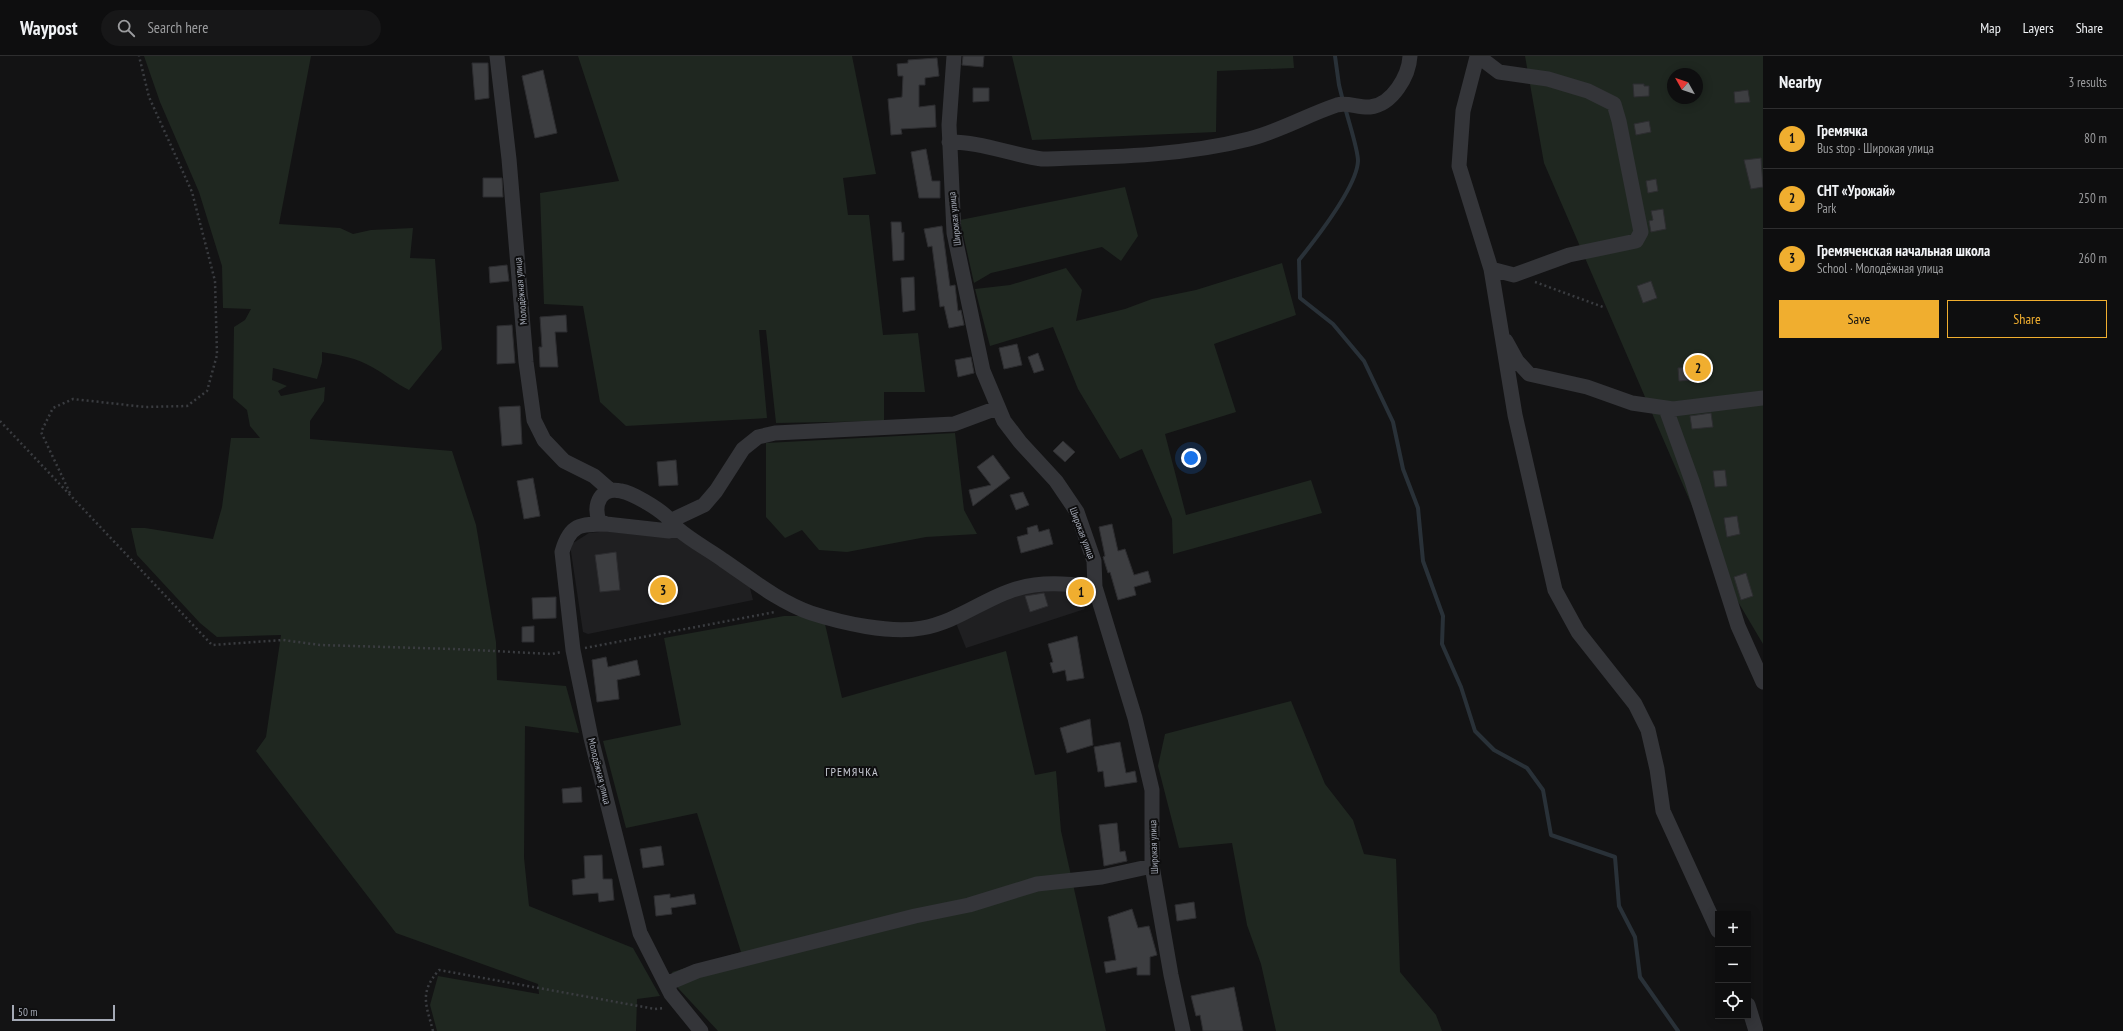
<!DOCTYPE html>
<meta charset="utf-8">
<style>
body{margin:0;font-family:"PT Sans Narrow",sans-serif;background:#171718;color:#f1f3f6}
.controls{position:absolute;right:12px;bottom:12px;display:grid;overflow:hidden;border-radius:0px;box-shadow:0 2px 10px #0003}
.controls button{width:36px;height:36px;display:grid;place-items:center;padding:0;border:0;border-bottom:1px solid #2e2e2f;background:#0e0e0f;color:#f1f3f6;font:20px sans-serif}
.compass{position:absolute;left:1667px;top:12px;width:36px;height:36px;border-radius:50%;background:#0e0e0f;box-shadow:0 2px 10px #0003;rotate:310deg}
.scale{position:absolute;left:12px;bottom:10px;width:103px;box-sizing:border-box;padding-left:4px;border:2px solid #a4a9b5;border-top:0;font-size:11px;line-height:14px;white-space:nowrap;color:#a4a9b5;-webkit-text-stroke:3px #0e0e0f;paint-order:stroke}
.you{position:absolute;left:1191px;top:402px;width:14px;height:14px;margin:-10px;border:3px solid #fff;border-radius:50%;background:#1a73e8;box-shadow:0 0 0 6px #1a73e833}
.badge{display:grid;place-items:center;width:26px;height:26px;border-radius:50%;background:#f0ae2f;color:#111;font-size:13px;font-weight:700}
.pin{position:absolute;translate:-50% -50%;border:2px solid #fff;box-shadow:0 1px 4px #0006}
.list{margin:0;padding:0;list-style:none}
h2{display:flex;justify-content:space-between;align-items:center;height:52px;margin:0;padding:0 16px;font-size:17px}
h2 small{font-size:13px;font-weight:400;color:#9b9c9e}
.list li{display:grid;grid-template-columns:26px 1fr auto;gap:12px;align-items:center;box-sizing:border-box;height:60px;padding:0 16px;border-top:1px solid #2e2e2f}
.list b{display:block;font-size:15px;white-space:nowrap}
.list p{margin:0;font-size:13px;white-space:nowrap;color:#9b9c9e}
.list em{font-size:13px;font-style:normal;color:#9b9c9e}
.actions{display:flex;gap:8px;padding:12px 16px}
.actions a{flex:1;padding:9px 0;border:1px solid #f0ae2f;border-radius:0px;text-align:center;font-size:14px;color:#f0ae2f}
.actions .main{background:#f0ae2f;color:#111}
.icon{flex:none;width:22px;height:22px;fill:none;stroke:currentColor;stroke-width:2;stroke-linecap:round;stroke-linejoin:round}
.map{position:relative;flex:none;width:1763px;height:975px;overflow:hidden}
header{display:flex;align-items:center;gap:24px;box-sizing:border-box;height:56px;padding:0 20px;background:#0e0e0f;border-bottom:1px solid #2e2e2f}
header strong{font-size:19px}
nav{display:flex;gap:22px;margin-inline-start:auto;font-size:14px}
.search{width:280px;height:36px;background:#171718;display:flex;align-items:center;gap:10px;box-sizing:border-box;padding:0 14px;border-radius:22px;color:#9b9c9e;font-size:15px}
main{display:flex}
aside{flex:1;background:#0e0e0f}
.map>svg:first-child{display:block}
</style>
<header>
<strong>Waypost</strong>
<div class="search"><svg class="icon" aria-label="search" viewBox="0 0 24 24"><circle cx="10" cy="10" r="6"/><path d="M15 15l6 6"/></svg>Search here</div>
<nav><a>Map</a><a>Layers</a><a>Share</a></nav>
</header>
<main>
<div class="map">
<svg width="1763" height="975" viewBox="0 0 1763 975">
<rect width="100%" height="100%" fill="#131314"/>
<path fill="#1f1f21" d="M619 474 672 476 748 524 753 544 588 578 583 576 570 489 589 477Z
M1061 527 1085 553 966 592 954 562 978 551Z"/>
<path fill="#1f2720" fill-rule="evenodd" d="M144 0H311L279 168 340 172 353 178 371 174 413 172 410 202 435 203 442 293 409 334C395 327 385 318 372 311 357 302 339 299 322 296V306L317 323 273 312 272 324 287 330 278 335 281 340 325 331 324 345 310 365V383L452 395 476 469 496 586 497 624 566 630 579 677 525 670 524 802 529 850 633 892 660 940 637 943 636 975H437L430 949 438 920 539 938 538 928 396 877 256 695 266 681 281 579 217 581 200 567 137 499 131 472H145L213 483 222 451 231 382H260L250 370 247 354 233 342 234 271 245 264 251 253 223 252 222 210 199 136 160 46Z
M578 0H852L876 118 843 122 848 159H869L883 279 918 277 925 336H884V365L776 367 766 274H759L767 362 626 370 600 346 583 250 544 248 540 137 619 125Z
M1012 0H1293L1294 12 1217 15 1216 76 1032 84Z
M1525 0H1763V588L1721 517 1544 107ZM1673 18H1697V42H1673Z
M1125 131 1138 180 1121 205 1102 191 991 217 974 227 960 164Z
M1282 207 1296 259 1214 288 1236 356 1165 378 1186 459 1311 424 1322 457 1173 498 1172 463 1142 393 1120 403 1078 333 1053 271 990 290 975 233 1010 229 1066 212 1082 234 1076 265 1125 253 1152 243 1196 234Z
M955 377 964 454 977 478 926 481 847 496 819 494 802 474 785 482 766 461V387Z
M784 560H805L825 568 842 642 1006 595 1035 719 1056 715 1061 775 1106 975H718L678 932 672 916 741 896 697 757 626 772 603 685 681 669 664 582Z
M1291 645 1325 728 1353 764 1364 798 1396 803 1400 916 1436 959 1442 975H1276L1261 908 1247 869 1232 787 1179 792 1158 710 1165 678Z"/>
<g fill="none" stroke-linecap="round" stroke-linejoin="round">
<path stroke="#293138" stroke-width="4" d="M1335 0 1339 29 1343 45
M1345 51C1348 64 1358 93 1358 105 1357 130 1315 184 1299 204L1300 242 1333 268 1364 305 1393 366 1403 413 1418 452 1423 505 1443 560 1442 588 1461 631 1475 675 1494 694 1527 712 1543 734 1551 779 1615 801 1619 850 1635 881 1640 921 1678 975"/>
</g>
<path fill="#3d3e41" stroke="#2d2d30" d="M963 0H984L983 11 962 9Z
M937 2 939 20 925 22V29H919V51L935 49 936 71 901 73 902 78 891 79 888 43 902 41 903 20H898L897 8 908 7V4Z
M472 7H488L489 42 475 44Z
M543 14 557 77 535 82 522 20Z
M1633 28H1644V30H1649V40L1634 41Z
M973 32H989V45L973 46Z
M1748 34 1750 46 1735 47 1734 36Z
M1649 65 1651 76 1636 79 1634 68Z
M926 93 932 125H940V142H919L911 96Z
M1761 102 1763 131 1751 133 1744 104Z
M483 122H502L503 141H483Z
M1656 123 1658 135 1648 137 1646 125Z
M1663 153 1666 173 1651 176 1649 165 1653 164 1651 155Z
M891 166H901L902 177 904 176V204L893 205Z
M942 170 950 230 955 229 958 255 961 254 964 269 949 272 944 250 940 251 932 190 928 191 924 173Z
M507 209 509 225 490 227 489 211Z
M914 221 915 254 903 256 901 222Z
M1651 225 1657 242 1643 247 1637 230Z
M566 259 567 276H555L558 311H540L539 291H542L540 261Z
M512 269 515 307 497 308V270Z
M1017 288 1022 309 1004 313 999 292Z
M1038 297 1044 314 1034 317 1028 301Z
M971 301 974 317 958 321 955 304Z
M1691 311 1692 324 1679 325 1678 312Z
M520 350 522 388 502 390 499 351Z
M1711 357 1713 371 1692 373 1690 360Z
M1063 385 1075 396 1065 406 1053 395Z
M993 399 1010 422 973 450 969 434 991 429 977 411Z
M676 404 678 429 659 430 657 406Z
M1725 414 1727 430 1715 431 1713 415Z
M533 422 540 460 524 463 517 425Z
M1023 436 1029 449 1016 454 1010 439Z
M1737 460 1740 478 1727 481 1724 462Z
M1112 468 1118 495 1125 493 1134 519 1148 515 1151 526 1134 531 1136 539 1118 544 1110 516 1108 517 1103 501 1105 500 1099 471Z
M1037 469 1039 476 1049 473 1053 488 1021 497 1017 481 1028 478 1027 472Z
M616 496 620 534 600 536 595 499Z
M1746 517 1753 540 1741 544 1734 521Z
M1044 537 1048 550 1030 556 1025 540Z
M556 541V562L533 563 532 542Z
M534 570V586H522V571Z
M1077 580 1084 622 1067 625 1065 614 1053 617 1050 607 1053 606 1048 588Z
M606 601 608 611 637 604 640 619 617 624 619 643 597 646 592 604Z
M1090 663 1093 689 1067 697 1060 672Z
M1120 686 1126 717 1135 715 1137 726 1105 731 1103 715 1098 716 1094 691Z
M581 731 582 746 563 747 562 733Z
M1117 767 1120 796 1125 795 1127 805 1104 810 1099 769Z
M661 790 664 809 643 812 640 793Z
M602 799 603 823H612L614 844 599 846 598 837 573 839 572 824 585 822 584 800Z
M670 838V842L694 838 696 848 671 852 672 858 656 860 654 840Z
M1194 846 1196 862 1177 865 1175 849Z
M1132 853 1138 872 1149 870 1157 899 1150 901V919H1137V911L1106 917 1104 906 1116 904 1108 861Z
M1234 931 1243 975H1203L1200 959 1196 960 1191 940Z"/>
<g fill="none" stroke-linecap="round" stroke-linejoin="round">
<path stroke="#3a3c40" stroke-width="2.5" stroke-dasharray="2 3" stroke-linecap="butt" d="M1535 226 1603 251
M0 365 212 589 283 584 320 589 453 593 552 598 561 596
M70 437 41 376 53 352 73 343 145 351 187 350 207 335 217 299 215 225 192 136 149 41 139 0
M585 592 775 556
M433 975C426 948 419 937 439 914L655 953 665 952"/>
<path stroke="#343539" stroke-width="15" d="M497 0 509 103 526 306 534 364 544 384 564 405 594 420 610 434
M954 0 949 69 954 177 983 315 1004 365 1020 386 1056 425 1077 456 1094 505 1095 531 1135 662 1152 734V810L1171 919 1183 975
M1478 0 1499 16 1548 23 1588 35 1614 48 1619 65 1641 176 1636 185 1569 199 1514 219 1491 213
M1477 1 1463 55 1459 110 1491 213 1515 359 1555 534 1578 576 1635 648 1648 674 1657 713 1663 755 1718 875
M949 86C977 85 1013 99 1042 103 1111 101 1182 100 1249 83 1280 75 1307 59 1337 49 1347 46 1359 52 1370 51 1392 49 1409 20 1410 0
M1506 285 1517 305 1529 318 1587 331 1632 347 1673 353 1763 342
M1666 353 1692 425 1738 570 1763 626
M670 465 704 449 716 435 743 393 758 381 775 377 954 368 997 352
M606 468C580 468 570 468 562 496L573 594 591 682 640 877 671 938 701 975
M678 473 669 475 606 468 599 465C593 448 601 430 621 435 633 437 657 452 666 460 670 464 674 469 678 473 692 485 709 494 723 504 751 523 779 546 811 557 842 567 890 578 922 572 957 566 985 542 1016 533 1042 525 1068 528 1095 531
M666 928 697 915 915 860 969 849 1037 828 1102 821 1152 810
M1748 949 1756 975"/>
</g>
<g text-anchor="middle" stroke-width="4" stroke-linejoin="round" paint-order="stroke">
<g font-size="10" fill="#a4a9b5" stroke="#0e0e0f">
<text transform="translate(954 163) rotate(-96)" y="4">Широкая улица</text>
<text transform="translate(520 235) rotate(-95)" y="4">Молодёжная улица</text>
<text transform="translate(1083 477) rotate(69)" y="4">Широкая улица</text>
<text transform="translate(600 715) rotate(76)" y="4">Молодёжная улица</text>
<text transform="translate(1153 791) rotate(-92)" y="4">Широкая улица</text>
</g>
<g font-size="12" letter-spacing="1" fill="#c5c8d1" stroke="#0e0e0f">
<text x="852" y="720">ГРЕМЯЧКА</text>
</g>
</g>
</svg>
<div class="controls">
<button>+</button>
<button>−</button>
<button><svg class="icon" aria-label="locate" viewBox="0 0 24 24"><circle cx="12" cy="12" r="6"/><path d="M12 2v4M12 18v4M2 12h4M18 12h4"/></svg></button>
</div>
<svg class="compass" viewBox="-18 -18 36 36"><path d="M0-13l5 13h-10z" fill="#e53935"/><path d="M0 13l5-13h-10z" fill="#9b9c9e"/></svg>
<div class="scale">50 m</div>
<div class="you"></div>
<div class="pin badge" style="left:1081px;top:536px">1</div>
<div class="pin badge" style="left:1698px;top:312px">2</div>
<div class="pin badge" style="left:663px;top:534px">3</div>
</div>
<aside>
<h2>Nearby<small>3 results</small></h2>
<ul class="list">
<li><span class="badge">1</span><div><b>Гремячка</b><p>Bus stop · Широкая улица</p></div><em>80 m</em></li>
<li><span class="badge">2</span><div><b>СНТ «Урожай»</b><p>Park</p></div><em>250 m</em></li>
<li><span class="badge">3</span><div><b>Гремяченская начальная школа</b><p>School · Молодёжная улица</p></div><em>260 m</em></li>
</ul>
<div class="actions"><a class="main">Save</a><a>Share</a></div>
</aside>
</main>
